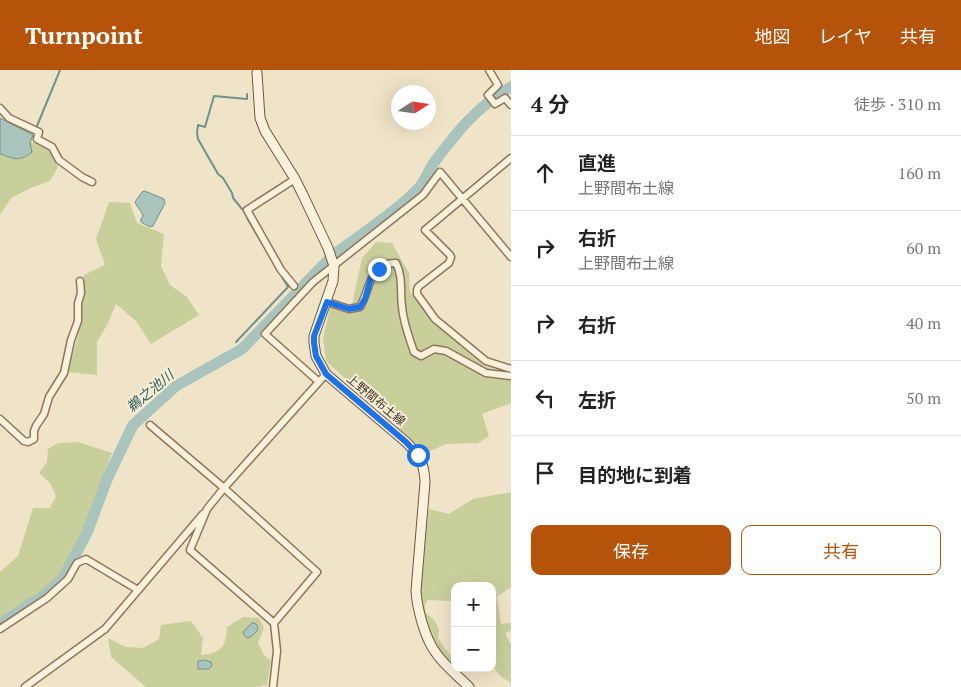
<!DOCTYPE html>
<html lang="ja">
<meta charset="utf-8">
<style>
body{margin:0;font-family:"PT Serif","Noto Sans JP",serif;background:#f2f2f2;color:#222}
.controls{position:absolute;right:15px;bottom:15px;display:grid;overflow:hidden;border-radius:10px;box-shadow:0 5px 20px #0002}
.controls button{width:45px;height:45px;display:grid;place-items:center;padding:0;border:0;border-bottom:1px solid #e0e0e0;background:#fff;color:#222;font:25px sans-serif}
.compass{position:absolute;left:391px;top:15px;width:45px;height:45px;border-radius:50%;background:#fff;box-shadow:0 5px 20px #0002;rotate:78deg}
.stop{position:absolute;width:15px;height:15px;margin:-11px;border:4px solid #1a73e8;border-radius:50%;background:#fff}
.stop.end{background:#1a73e8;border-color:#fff;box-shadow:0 1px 5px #0008}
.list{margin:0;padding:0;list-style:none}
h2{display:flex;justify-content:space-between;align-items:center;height:65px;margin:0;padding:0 20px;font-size:21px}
h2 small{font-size:16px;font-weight:400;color:#767676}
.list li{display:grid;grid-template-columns:32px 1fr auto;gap:15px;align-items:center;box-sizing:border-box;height:75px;padding:0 20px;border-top:1px solid #e0e0e0}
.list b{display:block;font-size:19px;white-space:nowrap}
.list p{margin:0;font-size:16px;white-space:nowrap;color:#767676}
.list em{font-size:16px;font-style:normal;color:#767676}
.actions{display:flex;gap:10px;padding:15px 20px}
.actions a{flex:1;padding:11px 0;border:1px solid #b45309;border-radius:10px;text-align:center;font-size:18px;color:#b45309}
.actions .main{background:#b45309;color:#fff}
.icon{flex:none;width:28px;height:28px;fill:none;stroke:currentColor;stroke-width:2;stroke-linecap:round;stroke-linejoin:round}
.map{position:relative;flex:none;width:511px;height:617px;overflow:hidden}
header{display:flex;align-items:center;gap:30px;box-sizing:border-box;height:70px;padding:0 25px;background:#b45309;color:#fff}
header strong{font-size:24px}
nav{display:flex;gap:28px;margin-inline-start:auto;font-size:18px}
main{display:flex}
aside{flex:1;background:#fff}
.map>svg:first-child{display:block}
</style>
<header>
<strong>Turnpoint</strong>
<nav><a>地図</a><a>レイヤ</a><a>共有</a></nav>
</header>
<main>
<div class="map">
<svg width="511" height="617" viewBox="0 0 511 617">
<rect width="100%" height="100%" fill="#f0e4c8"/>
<path fill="#c9cf9b" d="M34 72 50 81 58 97 50 111 33 117 11 128 0 145V84C13 87 13 91 27 86L30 73Z
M109 132 130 133 137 153 164 164 161 196 170 215 187 227 199 245 151 274 136 251 116 234 107 255 97 272V305L68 302 81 254 84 205 105 195 96 169Z
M376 172 392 173 409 203 410 222 433 252 484 296 511 305V333L482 344 489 366 478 373 446 374 426 383 326 291 323 269 330 237 350 244 362 188Z
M78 372 112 383 102 408 85 462 59 506 41 523 0 550V502L18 486 33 438H50L56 426 50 413 39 403 47 392 48 379 58 373Z
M511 422V517L497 527 501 554 511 553V560L505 564 511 574V615L510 612 501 607 492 595V516H455V530L449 531 428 530 425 535 426 543 435 551 439 559 438 568 444 577 455 590V598L436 578 423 546 418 525 429 439 449 444 473 429Z
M243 547 259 548 264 558 258 573 264 585 271 591 267 615 255 617H146L111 587 108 568 126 577 143 578 159 569 161 555 191 551 203 568 201 585C221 583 226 577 227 557Z"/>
<path fill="#a9c4bc" stroke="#6f938a" d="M0 48 33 65 30 73 32 82C19 93 13 88 0 84Z
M145 121 164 129 165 133 153 156 150 157 141 152V149L143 146C142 140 137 138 135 132L142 122Z
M252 553H254L257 555 258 560 252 566 247 568 244 565 243 562Z
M204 590 211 592 212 596 209 599H198V591Z"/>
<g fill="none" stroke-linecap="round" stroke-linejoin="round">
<path stroke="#6f938a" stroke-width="2" d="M37 56 60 0
M242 139 233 128 232 123 223 108 218 104 198 69 197 63 198 55 205 57 214 26 247 29V24
M247 148 268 183
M236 272 288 217 282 207"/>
<path stroke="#a9c4bc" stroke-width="11" d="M336 183C363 163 393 144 417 120 424 113 428 102 433 94 456 63 477 36 511 17
M0 554 44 525 63 508 87 463 108 407 133 355 176 316 242 279 327 191"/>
<g stroke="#8d765c" stroke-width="9">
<path id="street" d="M489 0 498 15 488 25 495 34 505 28 511 35
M0 38 9 48 39 62 37 69 52 77 59 90 82 107 92 112
M511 88 425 160 450 185 451 187 449 193 418 217 417 220V224L435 249 486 291 511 299
M294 216 281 200 247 140 295 109
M327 232 349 239 360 237C371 219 368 193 396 193 403 206 400 221 402 236 403 252 409 267 414 282L421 286 434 279 446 281 486 303 511 306
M319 312 265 264 313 212 423 125 440 102 511 187
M0 349 24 371 28 372 34 369V361L36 356 44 344 49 327 64 303 71 270 78 251V233L81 223 80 211
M150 355 224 418 317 502 274 553
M0 559 47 528 68 509 77 493 86 489 138 520
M25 617 105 559 203 444
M273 617 277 581 274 553 190 480 207 439 224 418 326 304"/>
</g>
<g stroke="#6f573f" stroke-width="11">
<path id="secondary" d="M257 3 260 48 265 61 295 109 303 125 328 178 334 196 333 211 314 266V273L316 286 326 304 406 372C420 386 424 392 425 412L416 521C417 538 425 569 436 583 444 595 459 607 469 617"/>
</g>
<use href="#street" stroke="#faf1dc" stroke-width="6"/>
<use href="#secondary" stroke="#faf1dc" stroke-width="9"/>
</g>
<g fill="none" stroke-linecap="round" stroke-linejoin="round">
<path stroke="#1a73e8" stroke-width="6" d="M379 199 371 208 365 229 360 237 349 239 327 232 314 266V273L316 286 326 304 406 372 418 385"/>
</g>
<g text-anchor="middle" stroke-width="4" stroke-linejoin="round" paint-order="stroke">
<g font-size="12" fill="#3d2e20" stroke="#f7eed8">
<text transform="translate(376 330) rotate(40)" y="4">上野間布土線</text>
</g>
<g font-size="14" font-style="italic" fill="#2f5d5a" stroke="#f7eed8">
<text transform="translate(150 321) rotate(-40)" y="5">鵜之池川</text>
</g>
</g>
</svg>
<div class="controls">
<button>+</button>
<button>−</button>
</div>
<svg class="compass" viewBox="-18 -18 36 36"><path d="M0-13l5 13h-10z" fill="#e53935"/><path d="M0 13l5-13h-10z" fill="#767676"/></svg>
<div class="stop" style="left:418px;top:385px"></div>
<div class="stop end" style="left:379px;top:199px"></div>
</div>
<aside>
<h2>4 分<small>徒歩 · 310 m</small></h2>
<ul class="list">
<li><svg class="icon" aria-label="ahead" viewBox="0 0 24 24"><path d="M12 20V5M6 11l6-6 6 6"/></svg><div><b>直進</b><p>上野間布土線</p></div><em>160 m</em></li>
<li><svg class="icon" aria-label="right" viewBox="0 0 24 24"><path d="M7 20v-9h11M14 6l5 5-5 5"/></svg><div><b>右折</b><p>上野間布土線</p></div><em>60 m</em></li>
<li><svg class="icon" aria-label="right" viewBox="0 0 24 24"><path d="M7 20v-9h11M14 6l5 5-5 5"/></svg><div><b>右折</b></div><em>40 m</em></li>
<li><svg class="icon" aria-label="left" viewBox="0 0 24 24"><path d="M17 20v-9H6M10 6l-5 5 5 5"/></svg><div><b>左折</b></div><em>50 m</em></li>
<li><svg class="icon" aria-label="arrive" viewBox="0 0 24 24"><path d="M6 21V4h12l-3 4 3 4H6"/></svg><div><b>目的地に到着</b></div></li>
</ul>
<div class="actions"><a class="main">保存</a><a>共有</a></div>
</aside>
</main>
